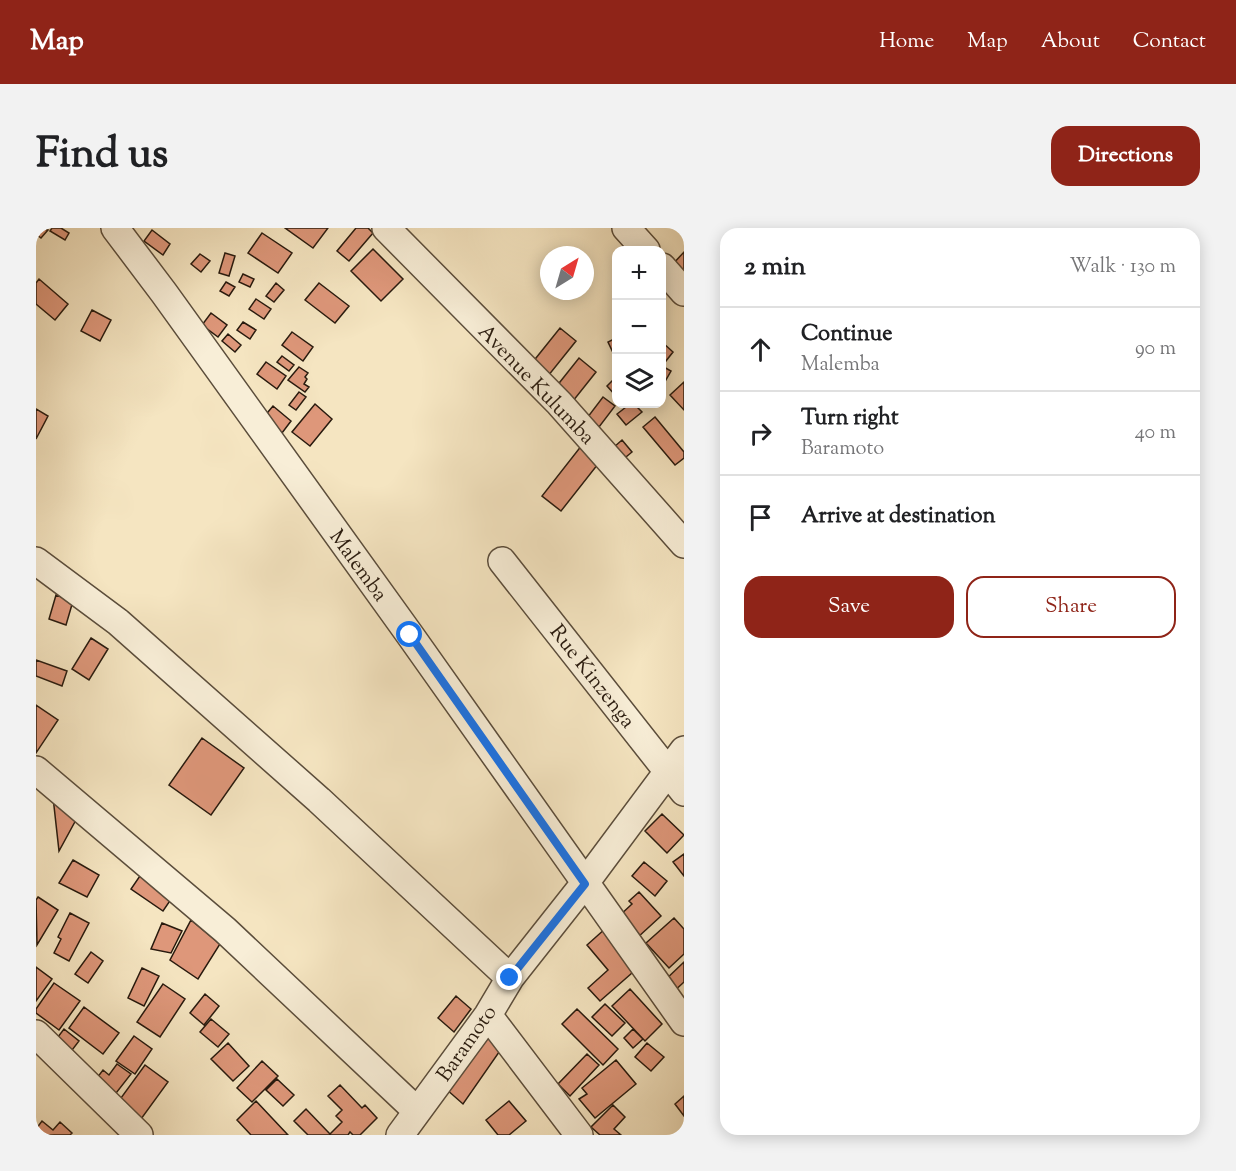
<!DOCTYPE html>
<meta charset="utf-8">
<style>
body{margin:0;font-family:"Sorts Mill Goudy",serif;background:#f2f2f2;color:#202124}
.controls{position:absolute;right:18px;top:18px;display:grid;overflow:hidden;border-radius:12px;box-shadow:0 3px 15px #0003}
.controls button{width:54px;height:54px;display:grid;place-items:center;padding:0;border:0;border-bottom:2px solid #e0e0e0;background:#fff;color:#202124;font:30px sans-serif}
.compass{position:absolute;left:504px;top:18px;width:54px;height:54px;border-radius:50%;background:#fff;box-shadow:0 3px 15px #0003;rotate:37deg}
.stop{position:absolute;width:18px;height:18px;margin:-14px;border:4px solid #1a73e8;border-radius:50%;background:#fff}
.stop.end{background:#1a73e8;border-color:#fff;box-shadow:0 2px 6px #0008}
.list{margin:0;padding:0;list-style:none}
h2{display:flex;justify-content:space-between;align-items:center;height:78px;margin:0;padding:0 24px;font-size:26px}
h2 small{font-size:20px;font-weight:400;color:#757577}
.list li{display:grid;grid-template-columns:39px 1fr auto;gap:18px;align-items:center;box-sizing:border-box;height:84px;padding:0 24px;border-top:2px solid #e0e0e0}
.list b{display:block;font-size:22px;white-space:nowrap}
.list p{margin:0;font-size:20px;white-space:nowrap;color:#757577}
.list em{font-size:20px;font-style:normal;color:#757577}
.actions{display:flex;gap:12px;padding:18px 24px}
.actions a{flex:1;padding:14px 0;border:2px solid #8f2418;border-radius:18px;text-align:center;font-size:21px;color:#8f2418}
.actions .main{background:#8f2418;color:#fff}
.icon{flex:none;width:33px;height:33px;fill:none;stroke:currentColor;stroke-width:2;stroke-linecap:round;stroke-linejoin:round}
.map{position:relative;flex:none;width:648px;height:907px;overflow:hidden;border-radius:18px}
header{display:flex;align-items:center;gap:36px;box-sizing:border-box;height:84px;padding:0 30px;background:#8f2418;color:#fff}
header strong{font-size:28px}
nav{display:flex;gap:33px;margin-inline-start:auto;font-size:21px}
.intro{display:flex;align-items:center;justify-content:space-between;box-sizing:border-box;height:144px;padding:0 36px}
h1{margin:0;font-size:42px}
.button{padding:15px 27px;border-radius:18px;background:#8f2418;color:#fff;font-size:21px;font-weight:700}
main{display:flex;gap:36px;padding:0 36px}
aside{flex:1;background:#fff;border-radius:18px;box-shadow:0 3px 15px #0003}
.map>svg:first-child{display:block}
</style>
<header>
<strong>Map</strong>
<nav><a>Home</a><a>Map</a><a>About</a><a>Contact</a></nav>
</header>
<div class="intro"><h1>Find us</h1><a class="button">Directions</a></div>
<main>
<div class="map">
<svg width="648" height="907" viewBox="0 0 648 907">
<rect width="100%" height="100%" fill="#f5e5c1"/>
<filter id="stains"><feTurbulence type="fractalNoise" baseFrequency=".00333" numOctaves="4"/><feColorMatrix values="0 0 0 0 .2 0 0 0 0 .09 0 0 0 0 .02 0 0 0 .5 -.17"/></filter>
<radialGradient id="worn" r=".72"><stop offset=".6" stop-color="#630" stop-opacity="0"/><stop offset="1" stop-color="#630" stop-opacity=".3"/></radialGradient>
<path fill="#de977a" stroke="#281a0e" stroke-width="1.5" d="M2 0 12 2 5 10 0 6Z
M16 0H25L33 5 29 12 14 3Z
M249 0H292L277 20Z
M320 0H332L337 5 313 33 301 23Z
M116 2 134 16 127 27 108 13Z
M226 5 256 25 242 45 212 25Z
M337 21 367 51 345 73 315 43Z
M648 24V48L636 37Z
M189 25 199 28 193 48 183 45Z
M164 26 174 33 165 44 155 36Z
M207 46 218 51 214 59 203 54Z
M3 51 32 76 19 92 0 76V55Z
M190 54 199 59 193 68 184 63Z
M240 55 248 62 238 74 230 68Z
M283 55 313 78 299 95 269 72Z
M220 71 235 81 228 91 213 81Z
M56 82 75 92 64 113 45 103Z
M175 85 191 97 182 109 166 97Z
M207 94 220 102 214 111 201 102Z
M524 100 540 113 512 148 496 135Z
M256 104 277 119 267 133 246 117Z
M192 106 205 117 199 124 186 113Z
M580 110V131L572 114Z
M626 114 637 124 626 138Z
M246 128 258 137 253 143 241 134Z
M543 130 560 144 537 173 520 159Z
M230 134 250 148 241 161 221 146Z
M626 138 635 143 627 157 626 156Z
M263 139 272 145 269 149 271 151 268 156 273 159 269 164 252 152Z
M580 149V168L571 158Z
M648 154V182L634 167Z
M263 164 270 169 260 182 253 177Z
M567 169 579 178 563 199 551 190Z
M279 176 296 191 274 218 256 204Z
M594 176H598L606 184 590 197 581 186Z
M237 178 255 193 246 205 227 190Z
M0 181 12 188 0 211Z
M619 189 648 224V230L639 237 607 199Z
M586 212 596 224 579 238 569 227Z
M546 217 566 231 525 283 506 268Z
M20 367 37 373 30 397 13 391Z
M55 410 72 421 53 452 36 441Z
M0 432 31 443 26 458 0 448Z
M0 477 22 492 0 525Z
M166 510 208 540 175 587 133 557Z
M17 569 41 590 23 623Z
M626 586 648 607 631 625 609 603Z
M648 626V648L637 634Z
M37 632 63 647 51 669 23 655Z
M608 634 631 653 619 668 596 648Z
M108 642 140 664 127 683 95 661Z
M603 664 625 688 601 710 582 689 596 676 593 673Z
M2 669 22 682 1 717 0 672Z
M34 685 53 695 33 733 18 725 25 711 22 709Z
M638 690 648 701V726L633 740 610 715Z
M155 692 184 716 162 751 134 732Z
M126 695 146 703 135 725 115 721Z
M570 700 604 738 564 773 552 760 572 742 551 717Z
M55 724 67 733 52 755 39 746Z
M648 734V754L636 765 626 755Z
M0 739 16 751 0 773Z
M106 740 123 748 108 778 92 770Z
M18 755 44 773 23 802 0 785V781Z
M127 756 149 771 124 809 101 794Z
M594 761 626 796 609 813 576 778Z
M169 766 183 778 168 797 154 785Z
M420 768 435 781 418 804 402 790Z
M569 776 589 795 576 808 556 789Z
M48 779 83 805 67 826 33 800Z
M541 781 582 821 567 837 526 796Z
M175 791 193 806 182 819 164 804Z
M28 801 43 813 27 834 12 822Z
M597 801 607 811 597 820 588 810Z
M450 804 468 817 427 876 410 861Z
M98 808 116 821 99 846 80 833Z
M192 815 213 838 197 853 175 831Z
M611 815 628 829 615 843 599 829Z
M551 826 563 837 534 868 522 856Z
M580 832 600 856 559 890 543 871 551 866 546 860Z
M226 833 242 848 216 874 201 860Z
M81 836 95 846 77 869 51 863 67 842 73 847Z
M109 837 132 854 97 902 74 885Z
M241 851 258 867 247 878 230 862Z
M304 857 326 880 329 877 341 890 324 907H317L314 904 312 907H272L258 893 270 881 294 906 306 894 300 888 306 882 292 868Z
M648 868V888L639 876Z
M220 873 252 907H215L201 892Z
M473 873 490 893 473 907H462L450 892Z
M577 877 589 889 578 901 585 907H564L555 899Z
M6 893 17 902 24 894 36 905 34 907H2L0 905V901Z"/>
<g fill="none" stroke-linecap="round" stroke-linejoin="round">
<g stroke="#5b4d3b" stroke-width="30">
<path id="minor" d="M79 0 128 65 374 407 648 794
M350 0 523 175 648 316
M590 0 610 22
M626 39 648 64
M0 333 82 394 283 572 474 750
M466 333 648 564
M0 542 189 702 381 883
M452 787 543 907
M0 806 103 907
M364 907 452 787 474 750 549 655 648 522"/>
</g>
<use href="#minor" stroke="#f8eed7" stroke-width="27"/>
</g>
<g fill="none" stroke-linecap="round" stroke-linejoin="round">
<path stroke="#1a73e8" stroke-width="8" d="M374 407 549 656 474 750"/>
</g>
<g text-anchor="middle" stroke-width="4.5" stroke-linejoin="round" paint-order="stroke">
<g font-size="21" fill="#281a0e" stroke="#f8eed7">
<text transform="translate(501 156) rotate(46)" y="7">Avenue Kulumba</text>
<text transform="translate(323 337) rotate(54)" y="7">Malemba</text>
<text transform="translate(557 448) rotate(52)" y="7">Rue Kinzenga</text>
<text transform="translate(430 815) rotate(-55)" y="7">Baramoto</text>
</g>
</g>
<rect width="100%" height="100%" filter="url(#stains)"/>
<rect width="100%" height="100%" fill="url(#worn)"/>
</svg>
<div class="controls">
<button>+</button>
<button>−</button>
<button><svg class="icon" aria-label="layers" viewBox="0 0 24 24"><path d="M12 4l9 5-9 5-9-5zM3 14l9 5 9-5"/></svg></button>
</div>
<svg class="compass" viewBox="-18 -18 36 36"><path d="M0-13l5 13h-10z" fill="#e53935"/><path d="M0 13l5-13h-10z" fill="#757577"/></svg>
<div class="stop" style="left:374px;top:407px"></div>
<div class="stop end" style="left:474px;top:750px"></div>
</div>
<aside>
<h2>2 min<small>Walk · 130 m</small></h2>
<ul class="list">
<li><svg class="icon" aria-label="ahead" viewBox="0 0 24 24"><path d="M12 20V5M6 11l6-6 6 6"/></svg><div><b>Continue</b><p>Malemba</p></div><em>90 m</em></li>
<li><svg class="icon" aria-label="right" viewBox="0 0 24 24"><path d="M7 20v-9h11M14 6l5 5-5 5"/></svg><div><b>Turn right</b><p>Baramoto</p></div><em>40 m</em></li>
<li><svg class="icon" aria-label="arrive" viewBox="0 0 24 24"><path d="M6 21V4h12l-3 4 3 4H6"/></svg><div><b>Arrive at destination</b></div></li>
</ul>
<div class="actions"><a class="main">Save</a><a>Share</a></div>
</aside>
</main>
